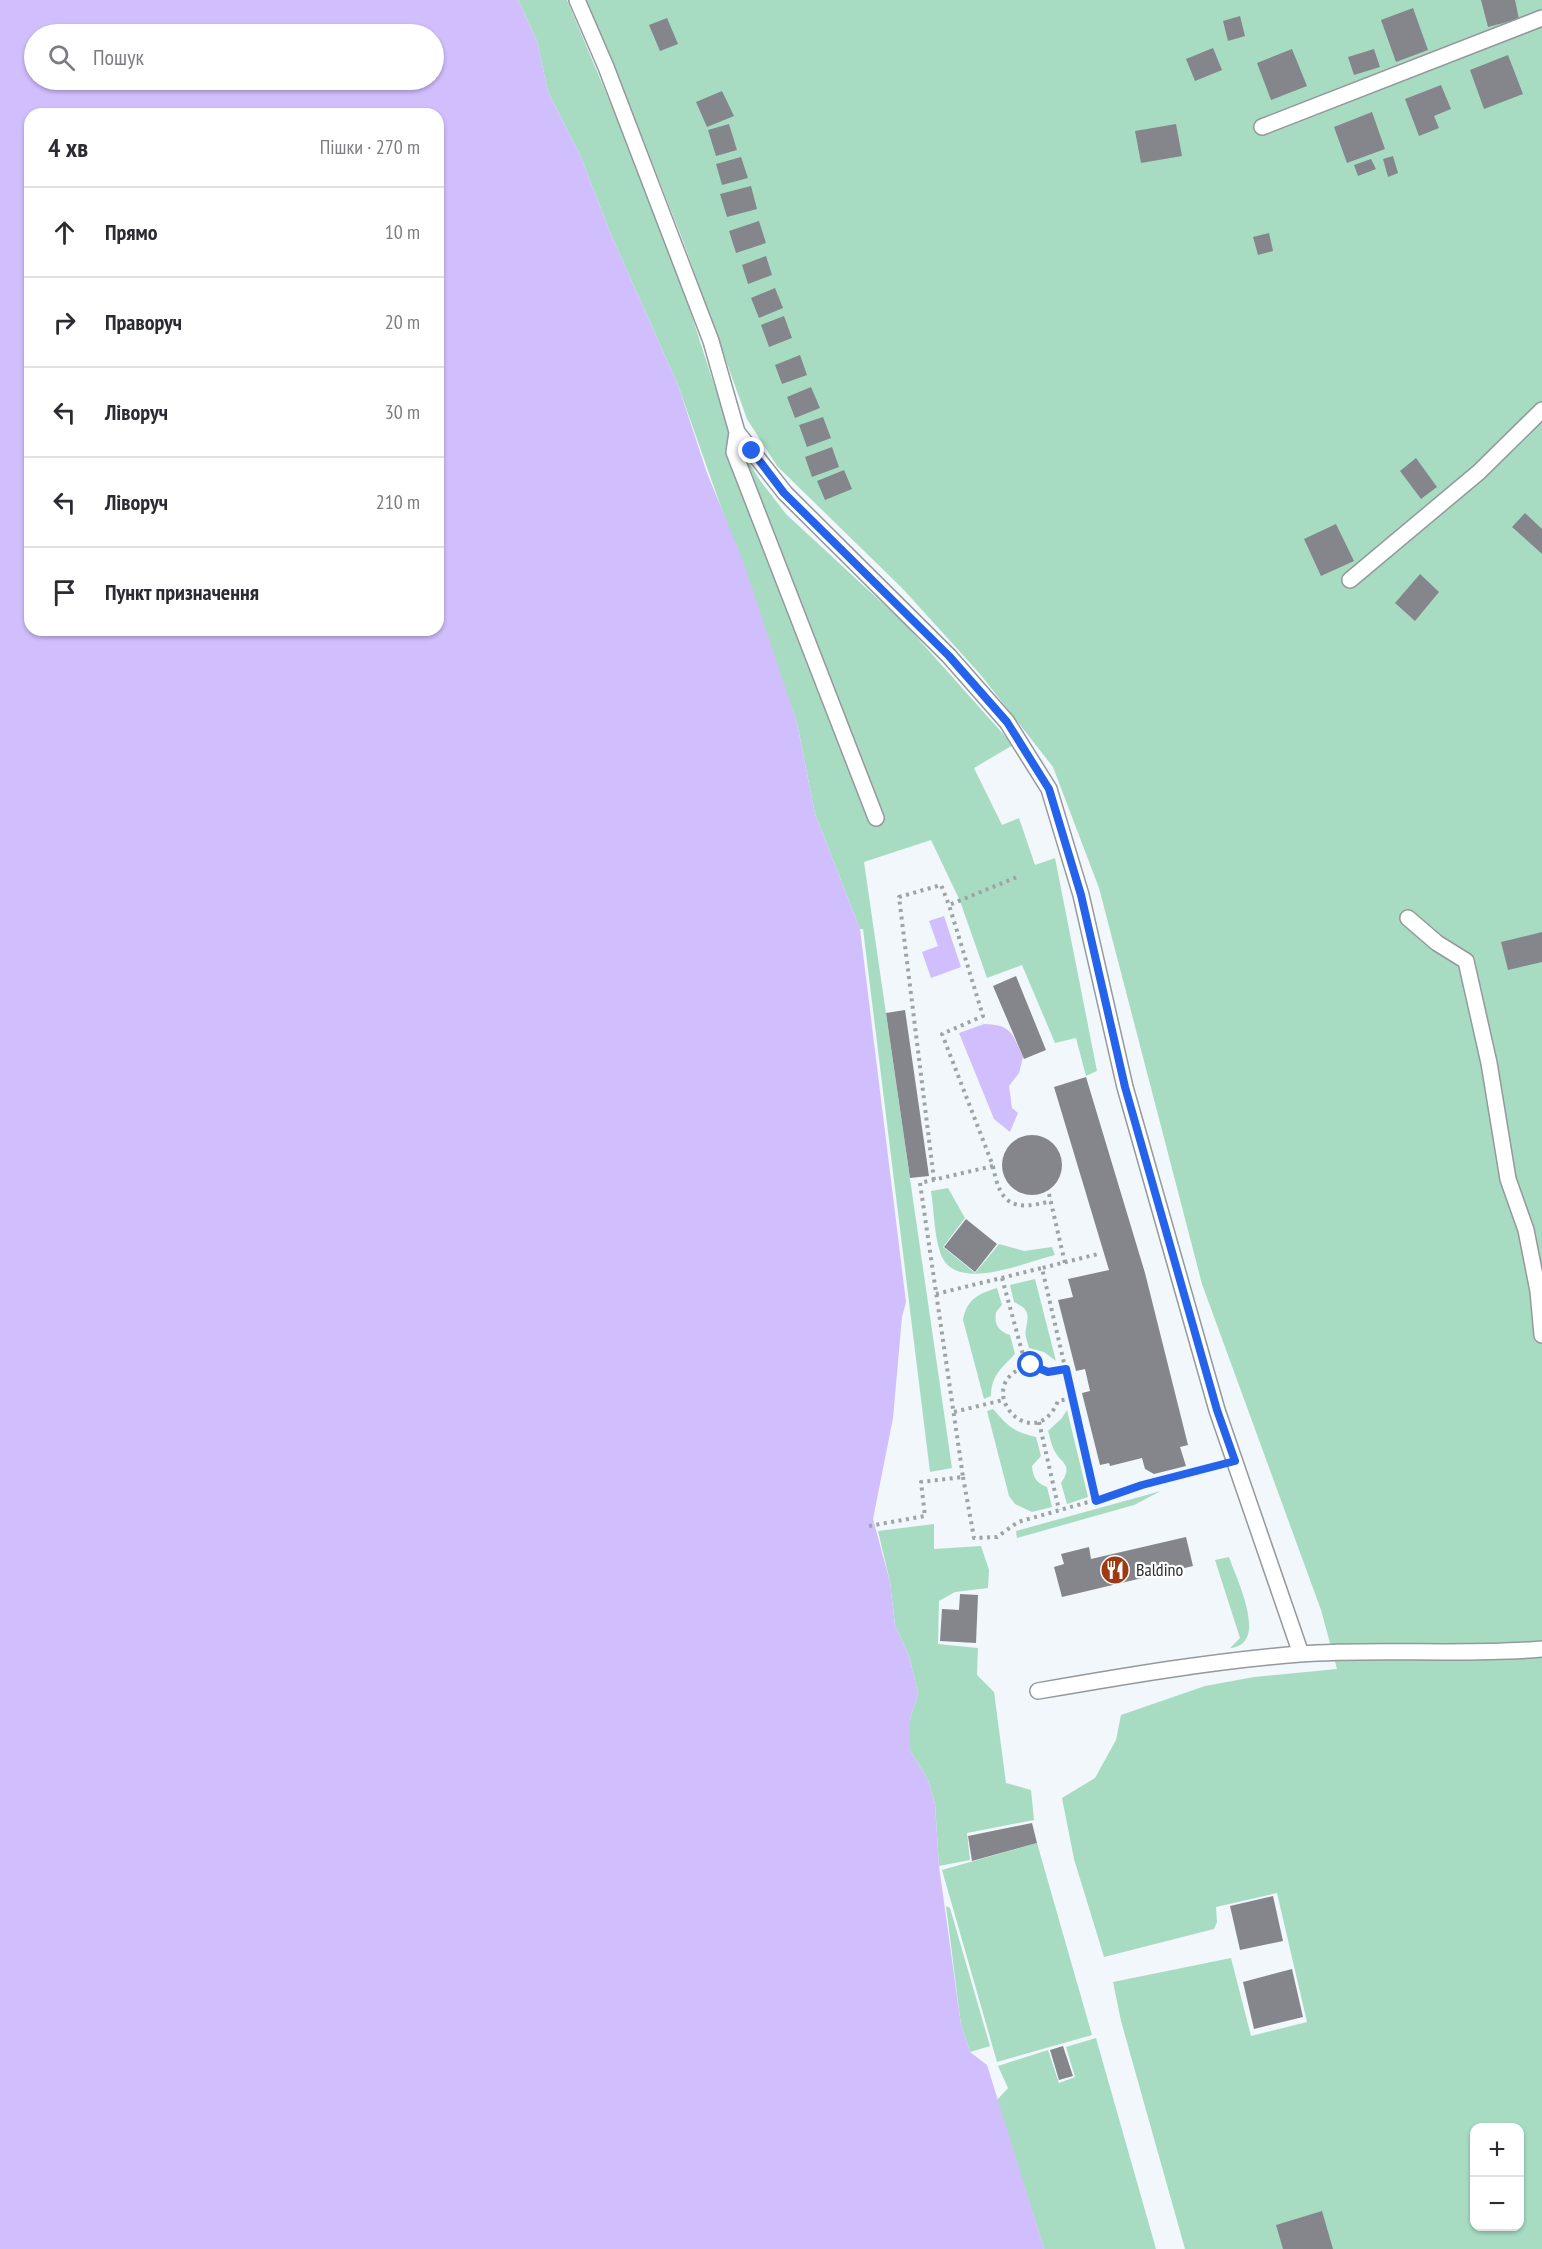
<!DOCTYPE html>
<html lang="uk">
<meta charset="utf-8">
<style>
body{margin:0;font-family:"PT Sans Narrow",sans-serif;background:#f7f7f7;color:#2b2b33}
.controls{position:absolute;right:18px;bottom:18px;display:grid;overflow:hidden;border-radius:12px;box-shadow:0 2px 4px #0004}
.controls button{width:54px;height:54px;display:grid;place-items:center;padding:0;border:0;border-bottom:2px solid #e1e1e2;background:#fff;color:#2b2b33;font:30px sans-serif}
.stop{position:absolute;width:18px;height:18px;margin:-14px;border:4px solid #2563eb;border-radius:50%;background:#fff}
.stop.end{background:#2563eb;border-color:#fff;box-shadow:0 2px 6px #0008}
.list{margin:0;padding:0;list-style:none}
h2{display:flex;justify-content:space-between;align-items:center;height:78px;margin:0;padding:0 24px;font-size:26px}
h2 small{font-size:20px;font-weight:400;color:#7c7c81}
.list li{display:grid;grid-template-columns:39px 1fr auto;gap:18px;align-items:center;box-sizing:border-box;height:90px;padding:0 24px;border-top:2px solid #e1e1e2}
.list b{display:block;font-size:22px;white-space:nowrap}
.list em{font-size:20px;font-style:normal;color:#7c7c81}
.icon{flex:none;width:33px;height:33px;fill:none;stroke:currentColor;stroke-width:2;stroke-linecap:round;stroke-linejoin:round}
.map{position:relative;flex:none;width:1542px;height:2249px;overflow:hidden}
.search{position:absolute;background:#fff;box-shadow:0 2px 4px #0004;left:24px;top:24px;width:420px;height:66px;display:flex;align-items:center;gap:15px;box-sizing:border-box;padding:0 21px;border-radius:33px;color:#7c7c81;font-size:22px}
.panel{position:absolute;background:#fff;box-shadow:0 2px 4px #0004;left:24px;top:108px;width:420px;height:528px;border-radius:18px}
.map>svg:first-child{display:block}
</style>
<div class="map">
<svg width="1542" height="2249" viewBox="0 0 1542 2249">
<rect width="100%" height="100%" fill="#f1f7fa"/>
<path fill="#a7dcc3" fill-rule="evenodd" d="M518 0H567L665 233 727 425 759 479 786 514 905 624 1013 745 974 768 1002 825 1019 818 1035 865 1055 858 1097 1071 1086 1076 1076 1038 1055 1043 1022 965 987 978 960 901 931 840 864 862 952 1468 930 1472 863 929H860L815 814 797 723 678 385 612 237 580 155 548 92 537 41Z
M584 0H1542V2249H1185L1121 2021 1113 1982 1231 1958 1251 2036 1307 2022 1277 1893 1216 1907 1217 1922 1214 1929 1104 1957 1074 1859 1062 1798 1095 1778 1116 1740 1121 1715 1205 1686 1254 1677 1337 1669 1321 1610 1202 1284 1099 888 1053 767 980 674 903 589 777 466 747 419 683 241 616 71ZM1474 2128H1520V2226H1474Z
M948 1188 965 1218 943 1247 975 1273 999 1244 1024 1251 1052 1247 1055 1255C1025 1262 953 1295 940 1252 934 1233 934 1210 931 1191Z
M1035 1279 1056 1361 1044 1352 1029 1348C1028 1343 1024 1335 1026 1329 1029 1314 1029 1309 1014 1302L1010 1285Z
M997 1288 1002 1305 996 1312C994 1324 998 1331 1010 1335L1015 1354C1002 1368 991 1375 991 1396L984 1399 963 1320C967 1299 978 1294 997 1288Z
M993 1409C1009 1427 1012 1431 1036 1437L1041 1456 1032 1466C1033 1477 1036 1483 1047 1487L1052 1507 1032 1512 1015 1504 1009 1496 987 1411Z
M1067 1410 1088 1497 1067 1504 1061 1483C1074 1464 1061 1464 1054 1450 1051 1444 1050 1437 1048 1431L1062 1418Z
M1161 1491 1134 1505 1017 1538 1016 1531Z
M934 1524V1549L981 1546 989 1570 988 1588 955 1592 939 1601 938 1644 978 1648 977 1675 994 1692 1006 1783 1031 1790 1034 1820 967 1833 970 1860 939 1866 935 1804 928 1780 910 1750V1720L918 1693 909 1656 895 1625 890 1582 878 1531Z
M1229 1557C1236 1578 1270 1645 1230 1648L1240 1638 1215 1560Z
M1037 1843 1092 2035 997 2062 942 1870Z
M946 1906 950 1908 990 2046 970 2052 961 2025Z
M1096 2038 1156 2249H1044L997 2100 1008 2088 998 2066 1048 2050 1059 2083 1075 2077 1066 2047Z"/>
<path fill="#d1befd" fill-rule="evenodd" d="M0 0H518L537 41 548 92 580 155 612 237 678 385 707 473 743 561 797 723 815 814 860 929 906 1302 902 1317 893 1418 873 1519 890 1582 895 1625 909 1656 918 1693 910 1720V1750L928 1780 935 1804 939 1866 961 2025 970 2052 987 2065 1044 2249H0ZM434 34V80H34V34ZM30 114H438V630H30Z
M944 916 961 967 931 978 922 952 938 946 929 921Z
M984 1024C1012 1025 1012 1033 1023 1057L1019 1073 1009 1086 1012 1108 1018 1113 1010 1132 994 1119 959 1033Z"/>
<path fill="#84868b" d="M1481 0H1515L1519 19 1488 27Z
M1413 8 1428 50 1396 62 1381 20Z
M1240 16 1245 36 1228 41 1223 21Z
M667 18 678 44 660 51 649 25Z
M1213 48 1222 70 1195 81 1186 59Z
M1292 49 1307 86 1271 100 1257 63Z
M1374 49 1380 67 1354 75 1348 57Z
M1508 55 1523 94 1484 109 1470 70Z
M1441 85 1451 109 1434 116 1439 128 1419 136 1405 99Z
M722 91 734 116 707 127 696 102Z
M1372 112 1385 149 1347 163 1334 127Z
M729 124 737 150 716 156 708 130Z
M1176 124 1182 156 1141 163 1135 131Z
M1393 156 1398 173 1388 177 1383 159Z
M741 157 748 178 722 185 716 164Z
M1371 159 1376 169 1358 176 1354 165Z
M751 186 757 209 727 217 720 194Z
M759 221 766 243 736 253 729 231Z
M1269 233 1273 251 1258 255 1253 237Z
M766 256 772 275 748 284 742 265Z
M775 288 783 308 759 318 751 298Z
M784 316 792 338 769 347 761 325Z
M800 355 807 375 782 384 775 365Z
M811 387 820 408 795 418 787 397Z
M823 417 831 438 807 447 799 425Z
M832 447 839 467 812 477 805 457Z
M1416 458 1437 487 1421 499 1400 471Z
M844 470 852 489 825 500 817 481Z
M1525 513 1542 529V554L1512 527Z
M1336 524 1354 561 1321 576 1304 539Z
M1420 574 1439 592 1415 621 1395 603Z
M1542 932V962L1508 970 1501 942Z
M1016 976 1046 1050 1024 1059 993 986Z
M905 1010 929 1176 910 1178 886 1013Z
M1086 1077 1145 1273 1188 1445 1180 1447 1186 1466 1154 1474 1145 1469 1142 1458 1110 1466 1109 1463 1100 1465 1082 1393 1090 1391 1085 1369 1076 1371 1058 1300 1073 1297 1068 1279 1109 1270 1054 1087Z
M1002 1165a30 30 0 1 1 60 0a30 30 0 1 1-60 0Z
M966 1219 997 1244 975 1272 944 1247Z
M1186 1537 1193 1566 1062 1597 1054 1567 1064 1564 1061 1554 1089 1547 1091 1559Z
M960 1594 978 1595 976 1643 940 1641 942 1609 959 1610Z
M1032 1823 1037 1843 972 1861 968 1836Z
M1273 1896 1283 1941 1240 1950 1230 1906Z
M1292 1969 1303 2017 1254 2029 1243 1982Z
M1063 2046 1073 2076 1059 2080 1050 2050Z
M1322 2211 1333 2249H1283L1276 2225Z"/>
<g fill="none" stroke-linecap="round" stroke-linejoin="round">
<g stroke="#93999c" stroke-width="18">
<path id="lane" d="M577 0 606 67 711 341 737 432 734 452 876 818
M1262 127 1542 18
M737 432 785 493 949 656 1007 722 1049 789 1081 895 1125 1087 1217 1410 1301 1654
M1350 580 1479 472 1542 410
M1408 918 1437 943 1466 961 1489 1063 1508 1179 1526 1230 1538 1291 1542 1335
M1038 1691C1125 1676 1212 1661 1300 1654 1380 1648 1461 1656 1542 1649"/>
</g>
<path stroke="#9ea3a5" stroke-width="4" stroke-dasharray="3 4.5" stroke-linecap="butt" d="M993 1166C1000 1206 1014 1211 1051 1201
M934 1180 899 897 941 885 949 905
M1049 1194 1065 1263
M1002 1278 1026 1366
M936 1294 1042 1268
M1066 1369 1049 1372 1031 1365C965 1382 1033 1461 1058 1401L1073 1398
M954 1412 1003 1400
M1039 1422 1059 1510
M963 1477 974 1538 997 1537 1018 1522 1208 1468
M1096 1501 1042 1268 1098 1254
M869 1526 925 1516 921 1482 963 1477 920 1183 993 1166 942 1034 983 1016 949 905 1017 877"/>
<use href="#lane" stroke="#fff" stroke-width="15"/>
</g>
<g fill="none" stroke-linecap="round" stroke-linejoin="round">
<path stroke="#2563eb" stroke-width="8" d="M752 451 784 493 949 656 1007 722 1049 789 1081 895 1125 1087 1217 1410 1235 1461 1142 1485 1096 1501 1066 1369 1048 1372 1031 1365"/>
</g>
<defs>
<g id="restaurant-disc" transform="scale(1.5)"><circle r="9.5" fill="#9f3912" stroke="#fff"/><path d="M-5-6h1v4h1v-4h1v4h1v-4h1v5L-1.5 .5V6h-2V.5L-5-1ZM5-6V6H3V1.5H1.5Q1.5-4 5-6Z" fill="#fff"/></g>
</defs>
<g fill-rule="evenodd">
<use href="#restaurant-disc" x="1115" y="1570"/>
</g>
<g text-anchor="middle" stroke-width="4.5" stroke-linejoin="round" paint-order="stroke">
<g font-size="18" fill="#2c2f30" stroke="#fff" text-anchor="start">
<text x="1136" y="1576">Baldino</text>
</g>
</g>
</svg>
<div class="controls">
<button>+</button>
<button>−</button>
</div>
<div class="stop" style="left:1031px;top:1365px"></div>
<div class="stop end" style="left:752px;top:451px"></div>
<div class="search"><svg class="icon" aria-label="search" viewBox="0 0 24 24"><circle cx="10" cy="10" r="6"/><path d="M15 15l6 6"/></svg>Пошук</div>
<section class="panel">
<h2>4 хв<small>Пішки · 270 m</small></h2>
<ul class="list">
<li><svg class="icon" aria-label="ahead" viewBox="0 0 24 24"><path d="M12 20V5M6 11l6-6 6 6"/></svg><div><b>Прямо</b></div><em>10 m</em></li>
<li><svg class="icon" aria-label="right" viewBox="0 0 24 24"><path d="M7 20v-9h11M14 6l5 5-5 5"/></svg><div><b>Праворуч</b></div><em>20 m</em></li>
<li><svg class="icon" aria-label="left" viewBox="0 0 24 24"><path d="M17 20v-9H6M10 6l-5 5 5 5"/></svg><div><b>Ліворуч</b></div><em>30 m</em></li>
<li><svg class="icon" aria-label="left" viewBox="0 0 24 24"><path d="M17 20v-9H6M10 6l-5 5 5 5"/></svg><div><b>Ліворуч</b></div><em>210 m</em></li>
<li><svg class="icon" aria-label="arrive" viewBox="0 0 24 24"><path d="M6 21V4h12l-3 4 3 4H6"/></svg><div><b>Пункт призначення</b></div></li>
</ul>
</section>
</div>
